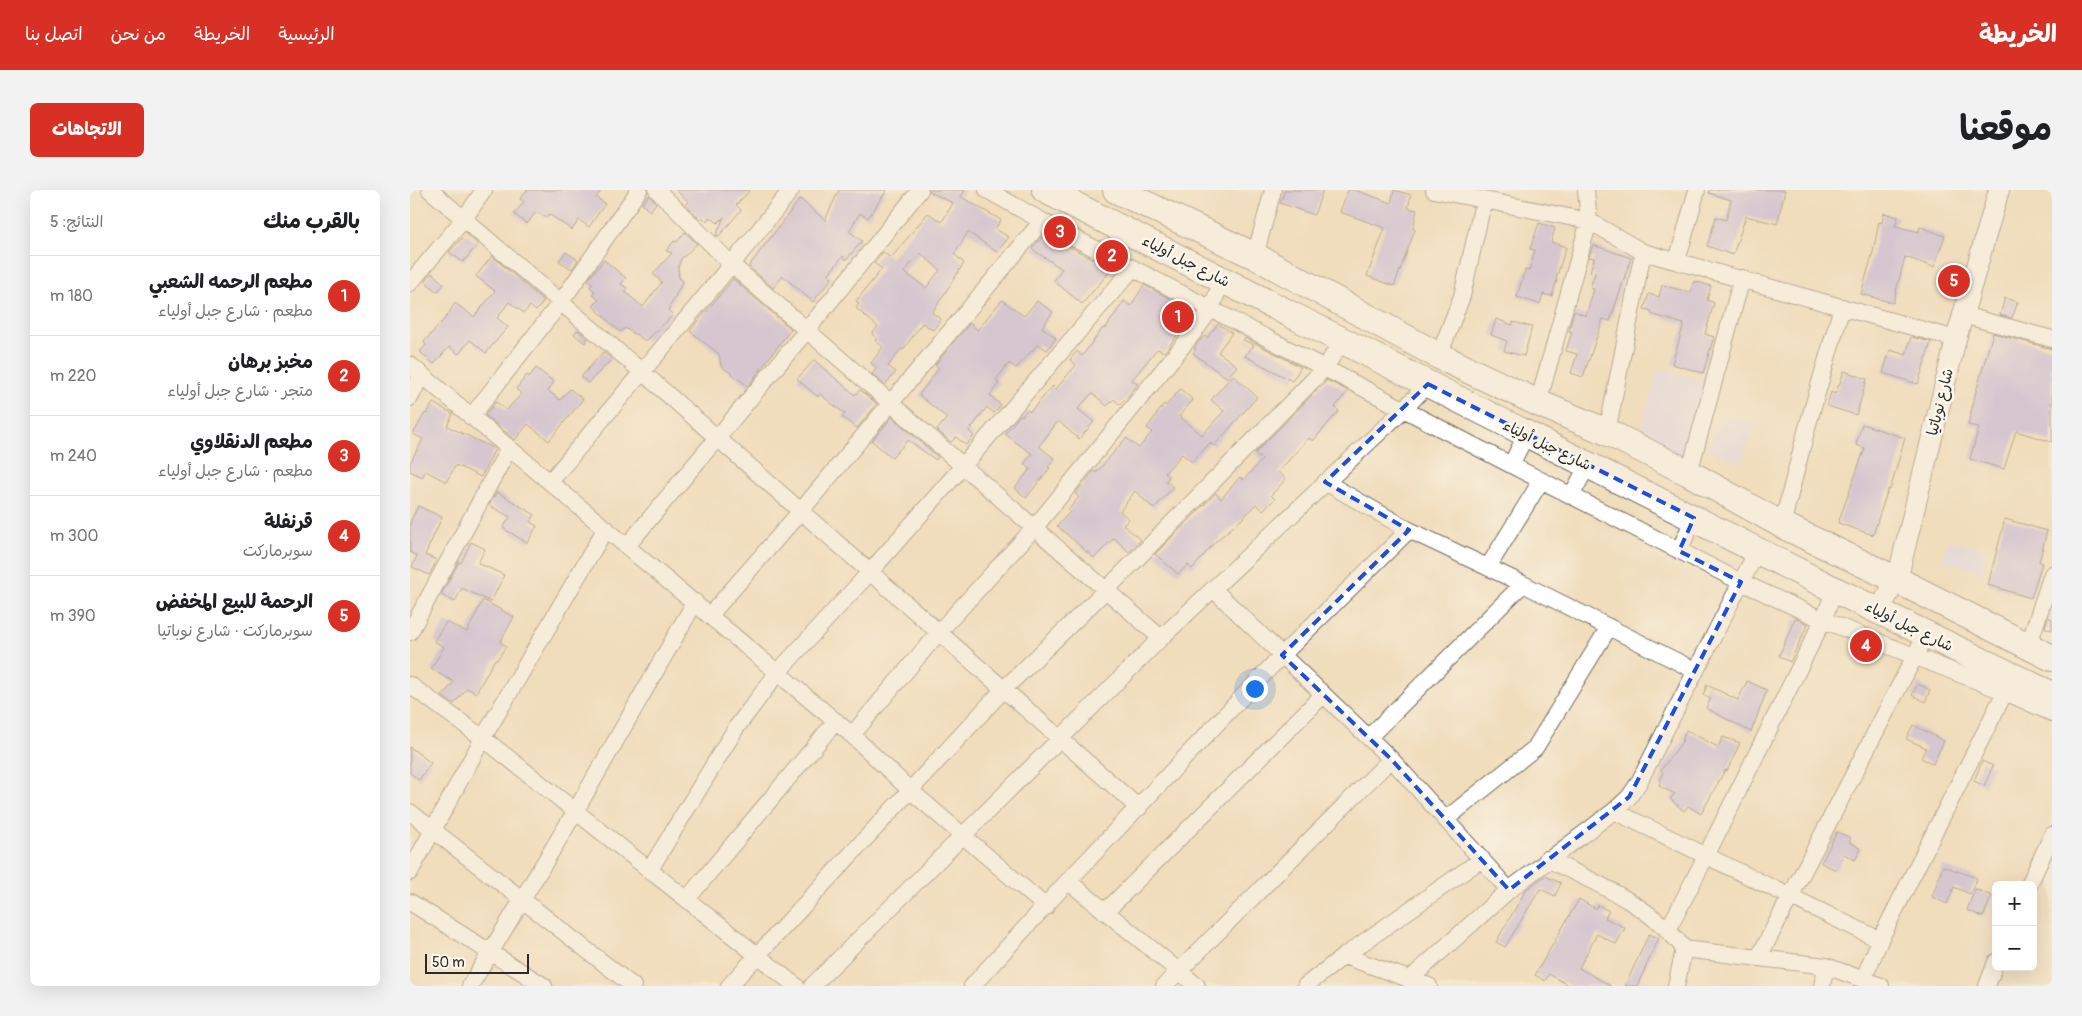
<!DOCTYPE html>
<html lang="ar">
<meta charset="utf-8">
<style>
body{margin:0;font-family:Pangolin,"Playpen Sans Arabic",sans-serif;background:#f2f2f2;color:#202124;direction:rtl}
.controls{position:absolute;right:15px;bottom:15px;display:grid;overflow:hidden;border-radius:8px;box-shadow:0 5px 20px #0002}
.controls button{width:45px;height:45px;display:grid;place-items:center;padding:0;border:0;border-bottom:1px solid #e0e0e0;background:#fff;color:#202124;font:25px sans-serif}
.scale{position:absolute;left:15px;bottom:12px;width:104px;box-sizing:border-box;padding-left:5px;border:2px solid #2b2b2b;border-top:0;font-size:14px;line-height:18px;white-space:nowrap;color:#2b2b2b;-webkit-text-stroke:4px #fbf7ec;paint-order:stroke}
.you{position:absolute;left:844px;top:498px;width:18px;height:18px;margin:-12px;border:4px solid #fff;border-radius:50%;background:#1a73e8;box-shadow:0 0 0 8px #1a73e833}
.badge{display:grid;place-items:center;width:32px;height:32px;border-radius:50%;background:#d93025;color:#fff;font-size:16px;font-weight:700}
.pin{position:absolute;translate:-50% -50%;border:2px solid #fff;box-shadow:0 1px 5px #0006}
.list{margin:0;padding:0;list-style:none}
h2{display:flex;justify-content:space-between;align-items:center;height:65px;margin:0;padding:0 20px;font-size:21px}
h2 small{font-size:16px;font-weight:400;color:#757577}
.list li{display:grid;grid-template-columns:32px 1fr auto;gap:15px;align-items:center;box-sizing:border-box;height:80px;padding:0 20px;border-top:1px solid #e0e0e0}
.list b{display:block;font-size:19px;white-space:nowrap}
.list p{margin:0;font-size:16px;white-space:nowrap;color:#757577}
.list em{font-size:16px;font-style:normal;color:#757577}
.map{position:relative;flex:none;width:1642px;height:796px;overflow:hidden;direction:ltr;border-radius:8px}
header{display:flex;align-items:center;gap:30px;box-sizing:border-box;height:70px;padding:0 25px;background:#d93025;color:#fff}
header strong{font-size:24px}
nav{display:flex;gap:28px;margin-inline-start:auto;font-size:18px}
.intro{display:flex;align-items:center;justify-content:space-between;box-sizing:border-box;height:120px;padding:0 30px}
h1{margin:0;font-size:35px}
.button{padding:12px 22px;border-radius:8px;background:#d93025;color:#fff;font-size:18px;font-weight:700}
main{display:flex;gap:30px;padding:0 30px}
aside{flex:1;background:#fff;border-radius:8px;box-shadow:0 5px 20px #0002}
.map>svg:first-child{display:block}
</style>
<header>
<strong>الخريطة</strong>
<nav><a>الرئيسية</a><a>الخريطة</a><a>من نحن</a><a>اتصل بنا</a></nav>
</header>
<div class="intro"><h1>موقعنا</h1><a class="button">الاتجاهات</a></div>
<main>
<div class="map">
<svg width="1642" height="796" viewBox="0 0 1642 796">
<rect width="100%" height="100%" fill="#fbf7ec"/>
<filter id="ink" filterUnits="userSpaceOnUse"><feTurbulence type="fractalNoise" baseFrequency=".02" numOctaves="2"/><feDisplacementMap in="SourceGraphic" scale="10" xChannelSelector="R" yChannelSelector="G"/><feConvolveMatrix kernelMatrix="1 2 1 2 8 2 1 2 1" color-interpolation-filters="sRGB"/></filter>
<filter id="wash" filterUnits="userSpaceOnUse"><feTurbulence type="fractalNoise" baseFrequency=".0096" numOctaves="4" result="noise"/><feDisplacementMap in="SourceGraphic" scale="20" xChannelSelector="R" yChannelSelector="G"/><feGaussianBlur stdDeviation="1.12" result="paint"/><feColorMatrix in="noise" values="0 0 0 0 0 0 0 0 0 0 0 0 0 0 0 0 0 1.4 0 .05"/><feComposite in="paint" operator="in"/></filter>
<g filter="url(#wash)">
<rect width="100%" height="100%" fill="#f0ddbc"/>
<path fill="#dcd6f6" d="M1249 178 1297 193 1271 275 1227 252Z
M1310 223 1345 234 1332 273 1299 260Z
M1538 351 1576 359 1573 383 1532 370Z"/>
<g id="blocks">
<path fill="#b8ace9" fill-rule="evenodd" d="M117 0H192L186 7 195 14 179 37 169 30 162 40 139 24 137 28 126 22 117 34 104 24 114 12 110 9Z
M266 0H340L326 15 331 20 309 46 306 45 314 27 308 33 300 27 296 31 292 27 290 29 276 15 279 12Z
M429 0H477L458 28 450 23 439 41 452 51 436 70 433 66 418 85 422 88 403 112 373 86 363 98 339 76 390 9 415 30Z
M520 0H555L551 7 591 30 585 39 599 47 587 62 558 42 544 64 554 73 522 123 531 129 523 140 512 133 493 160 491 159 478 176 486 182 475 195 462 184 467 178 461 173 473 157 465 150 467 148 462 144 468 137 446 118 449 114 446 111 472 79 464 73 473 62 481 68 518 23 532 32 543 13 520 2ZM510 63 530 80 516 98 494 82Z
M875 0H913L904 25 870 13Z
M938 0H945L981 13 984 0 1001 5 998 18 1007 20 1003 39 1005 40 984 96 957 86 975 38 930 22Z
M1299 0H1375L1367 34 1336 26 1323 65 1297 56 1306 27 1316 30 1321 10 1299 3Z
M239 5 246 13 240 21 232 14Z
M1474 23 1488 27 1485 36 1509 42 1510 37 1535 46 1524 77 1495 67 1483 113 1451 104 1463 62 1469 32 1472 33Z
M1129 33 1145 38 1141 52 1156 57 1146 89 1147 90 1142 106 1133 104 1130 114 1107 107 1115 80 1119 81 1125 60 1120 59Z
M275 42 287 54 271 69 268 77 269 88 273 91 258 120 263 125 236 151 215 138 210 142 183 116 189 110 182 104 185 101 180 97 183 93 178 90 194 70 216 88 211 94 218 99 215 102 233 117 252 92 243 84 262 63 256 61 264 51 267 52Z
M56 44 68 54 53 72 39 62Z
M635 44 702 79 672 114 644 91 652 79 622 59Z
M1183 55 1221 68 1200 131 1193 129 1173 187 1161 183 1167 164 1156 161 1162 142 1159 141 1164 121 1176 126 1184 99 1180 98 1185 83 1180 82 1184 68 1179 67Z
M156 62 168 70 162 79 149 71Z
M82 66 134 111 126 121 120 116 114 123 99 112 87 128 98 137 76 163 60 150 49 164 39 157 24 174 10 162 16 155 14 152 37 126 45 113 64 127 85 101 66 86Z
M22 83 34 94 27 102 15 91Z
M323 89 381 139 338 196 311 176 309 164 280 141Z
M1284 91 1301 96 1297 110 1304 113 1295 144 1304 147 1293 183 1262 174 1274 134 1241 124 1242 121 1234 119 1239 104 1249 107 1252 95 1281 103Z
M734 95 786 122 784 125 775 120 762 141 768 144 755 162 747 159 722 190 728 194 710 215 704 209 697 216 682 203 668 219 684 232 669 249 648 231 629 256 645 269 638 277 640 278 616 308 605 298 620 279 614 274 622 264 595 244 610 225 612 226 617 220 620 222 643 196 646 199 666 175 660 170 667 161 672 166 693 138 695 139 714 111 721 116Z
M1595 108 1608 112 1602 128 1590 125Z
M592 110 614 126 627 111 643 122 632 137 646 148 637 160 628 154 606 178 599 173 586 190 589 193 580 205 591 215 584 223 577 217 559 241 564 246 556 255 546 247 541 252 527 240 537 228 509 205 529 178 525 175 560 133 567 140Z
M1086 129 1102 135 1103 132 1122 137 1114 166 1094 161 1097 151 1081 145Z
M808 134 822 143 808 162 827 176 817 188 783 163 786 159 784 158 794 146 797 148Z
M168 140 178 149 175 153 164 144Z
M1583 143 1642 159V252L1606 241 1594 279 1560 269 1569 237 1558 235 1565 205Z
M1501 147 1521 152 1508 194 1473 183 1480 160 1496 165Z
M835 148 891 177 882 191 835 166 844 155 833 150Z
M193 162 202 169 178 193 171 187Z
M404 170 445 205 450 200 467 214 447 238 432 227 435 224 410 204 408 207 387 189Z
M126 178 144 192 138 201 150 210 160 199 173 209 139 251 118 234 105 250 75 225 86 212 97 220 111 204 106 199 117 185 119 187Z
M1434 181 1457 189 1446 225 1417 216 1421 202 1425 204 1428 196H1429Z
M823 185 847 207 804 256 800 253 782 272 772 264 755 283 759 287 756 291 763 297 744 319 725 301 710 321 719 329 713 335 731 350 719 362 704 348 684 368 647 336 660 322 658 320 669 307 665 304 684 281 686 283 716 248 729 258 742 242 737 238 754 214 756 216 770 199 783 210 769 226 792 245 814 221 801 210Z
M917 190 938 201 925 217 929 221 903 251 899 248 868 282 876 289 861 305 865 309 853 320 846 314 831 330 806 351 782 379 778 375 768 384 745 364 806 303 811 309 830 287 833 290 852 270 845 263Z
M23 213 43 224 37 236 85 259 71 287 46 275 36 292 16 281 12 287 0 281V273L13 249 3 244 15 223 17 224Z
M482 227 528 267 526 270 498 250 482 268 462 251Z
M1452 234 1495 248 1480 300 1478 299 1463 345 1428 333 1455 258 1446 255Z
M87 302 125 325 120 332 127 336 117 353 93 338 100 327 79 315Z
M8 316 32 327 15 365 27 370 19 385 2 377 7 366 0 362V333Z
M1595 329 1637 341 1629 372 1632 373 1621 408 1578 395Z
M61 352 75 359 68 373 94 385 81 412 52 398 45 412 31 405 49 372 51 373Z
M73 410 104 427 90 452 96 456 87 470 85 469 66 503 57 498 44 514 32 506 44 492 21 479 34 457 24 451 36 432 57 442Z
M1638 427 1642 429V440L1635 438Z
M1385 428 1398 434 1380 472 1369 466Z
M1337 491 1357 500 1341 542 1296 518 1301 509 1293 505 1297 495 1328 510Z
M1508 494 1520 500 1515 512 1502 505Z
M1503 535 1534 551 1523 574 1511 568 1516 558 1496 549Z
M1276 540 1308 557 1313 547 1330 553 1317 581 1315 580 1291 624 1278 616 1274 621 1260 609 1265 604 1249 596 1253 582 1251 580 1272 552Z
M0 557 21 573 9 590 0 583Z
M1572 571 1583 576 1574 596 1564 591Z
M1427 642 1441 648 1439 652 1451 659 1445 670 1434 664 1426 680 1411 673Z
M1533 676 1567 688 1560 704 1544 697 1537 714 1522 707Z
M1135 686 1151 693 1145 706 1130 699 1095 757 1086 752 1116 700Z
M1565 699 1582 706 1573 727 1557 720Z
M1169 709 1186 719 1188 715 1199 721 1195 728 1215 738 1206 754 1187 744 1169 778 1201 796H1160L1139 784 1135 791 1125 785Z
M1239 744 1249 748 1227 796H1215Z"/>
</g>
</g>
<g filter="url(#ink)">
<use href="#blocks" fill-opacity="0" stroke="#70695e" stroke-width="1"/>
<g fill="none" stroke-linecap="round" stroke-linejoin="round">
<g stroke="#70695e" stroke-width="18">
<path id="minor" d="M20 0 231 181 729 618
M247 0 322 75 751 448
M577 0 632 31 1101 275 1331 392 1413 430 1595 502 1642 523
M1024 0 1179 31 1233 62 1546 149
M845 66 863 0
M1267 71 1287 0
M0 93 54 29 74 0
M1553 125 1642 149
M1029 166 1052 106 1074 9
M0 175 442 545 501 601 636 717
M0 208 11 186
M1128 213 1179 31 1176 0
M61 227 151 112 229 0
M1197 242 1233 62
M1101 275 1116 245
M1279 283 1332 88
M140 292C220 195 303 100 381 0
M915 292 999 340 1113 394 1286 481
M1161 306 1178 275
M1372 335 1398 234 1432 117
M217 356 397 140 510 0
M1269 361 1284 328
M1078 377 1131 291
M803 399 981 569 1099 700
M300 425 390 322 632 31
M0 442 99 258
M1618 457 1642 384
M0 495 73 548 386 796
M442 545 528 443 625 337 784 142 801 119 812 90
M959 547 1113 394
M1204 621 1470 750
M0 622 223 796
M1036 629 1125 558 1199 437
M1137 669C1183 691 1244 717 1274 759L1416 776 1471 796
M239 681 326 538 368 482 460 382 553 276 723 78
M0 682 73 548 196 338
M658 691 787 796
M1619 695 1642 645
M277 709 426 531
M0 712 134 796
M695 722 913 505
M1258 740 1296 666 1413 430 1425 400
M934 766 1019 796
M1349 767 1509 458
M999 790 1099 700 1204 621 1219 607 1228 594 1347 361
M1453 790 1470 750 1599 494
M60 796 165 622 285 412
M319 796 593 500 696 400 915 178 932 151
M402 796 751 448 993 220 1018 194
M562 796 658 691 872 465 999 340
M754 796 981 569
M895 796 934 766 1072 669
M1266 796 1274 759
M1412 796 1416 776
M1577 796 1586 772"/>
</g>
<g stroke="#70695e" stroke-width="22">
<path id="tertiary" d="M1468 421 1487 390 1546 149 1589 0"/>
</g>
<g stroke="#70695e" stroke-width="28">
<path id="primary" d="M635 0 1425 400 1642 505
M706 0 845 66 1029 166 1128 213 1197 242 1279 283 1372 335 1487 390 1642 468"/>
</g>
<use href="#minor" stroke="#fff" stroke-width="16"/>
<use href="#tertiary" stroke="#fff" stroke-width="20"/>
<use href="#primary" stroke="#fff" stroke-width="26"/>
</g>
</g>
<path d="M0 0H1642V796H0ZM1018 194 1284 328 1269 361 1331 392 1219 607 1099 700 981 569 872 465 999 340 915 292Z" fill="#f0ddbc" fill-opacity=".55" fill-rule="evenodd"/>
<path fill="none" stroke="#1d4ed8" stroke-width="4" stroke-dasharray="10 6" stroke-linejoin="round" d="M1018 194 1284 328 1269 361 1331 392 1219 607 1099 700 981 569 872 465 999 340 915 292Z"/>
<g text-anchor="middle" stroke-width="5" stroke-linejoin="round" paint-order="stroke">
<g font-size="15" fill="#2b2b2b" stroke="#fbf7ec">
<text transform="translate(776 71) rotate(27)" y="5">شارع جبل أولياء</text>
<text transform="translate(1530 212) rotate(-76)" y="5">شارع نوباتيا</text>
<text transform="translate(1137 255) rotate(26)" y="5">شارع جبل أولياء</text>
<text transform="translate(1499 436) rotate(26)" y="5">شارع جبل أولياء</text>
</g>
</g>
</svg>
<div class="controls">
<button>+</button>
<button>−</button>
</div>
<div class="scale">50 m</div>
<div class="you"></div>
<div class="pin badge" style="left:768px;top:127px">1</div>
<div class="pin badge" style="left:702px;top:66px">2</div>
<div class="pin badge" style="left:650px;top:42px">3</div>
<div class="pin badge" style="left:1456px;top:456px">4</div>
<div class="pin badge" style="left:1544px;top:91px">5</div>
</div>
<aside>
<h2>بالقرب منك<small>النتائج: 5</small></h2>
<ul class="list">
<li><span class="badge">1</span><div><b>مطعم الرحمه الشعبي</b><p>مطعم · شارع جبل أولياء</p></div><em>180 m</em></li>
<li><span class="badge">2</span><div><b>مخبز برهان</b><p>متجر · شارع جبل أولياء</p></div><em>220 m</em></li>
<li><span class="badge">3</span><div><b>مطعم الدنقلاوي</b><p>مطعم · شارع جبل أولياء</p></div><em>240 m</em></li>
<li><span class="badge">4</span><div><b>قرنفلة</b><p>سوبرماركت</p></div><em>300 m</em></li>
<li><span class="badge">5</span><div><b>الرحمة للبيع المخفض</b><p>سوبرماركت · شارع نوباتيا</p></div><em>390 m</em></li>
</ul>
</aside>
</main>
